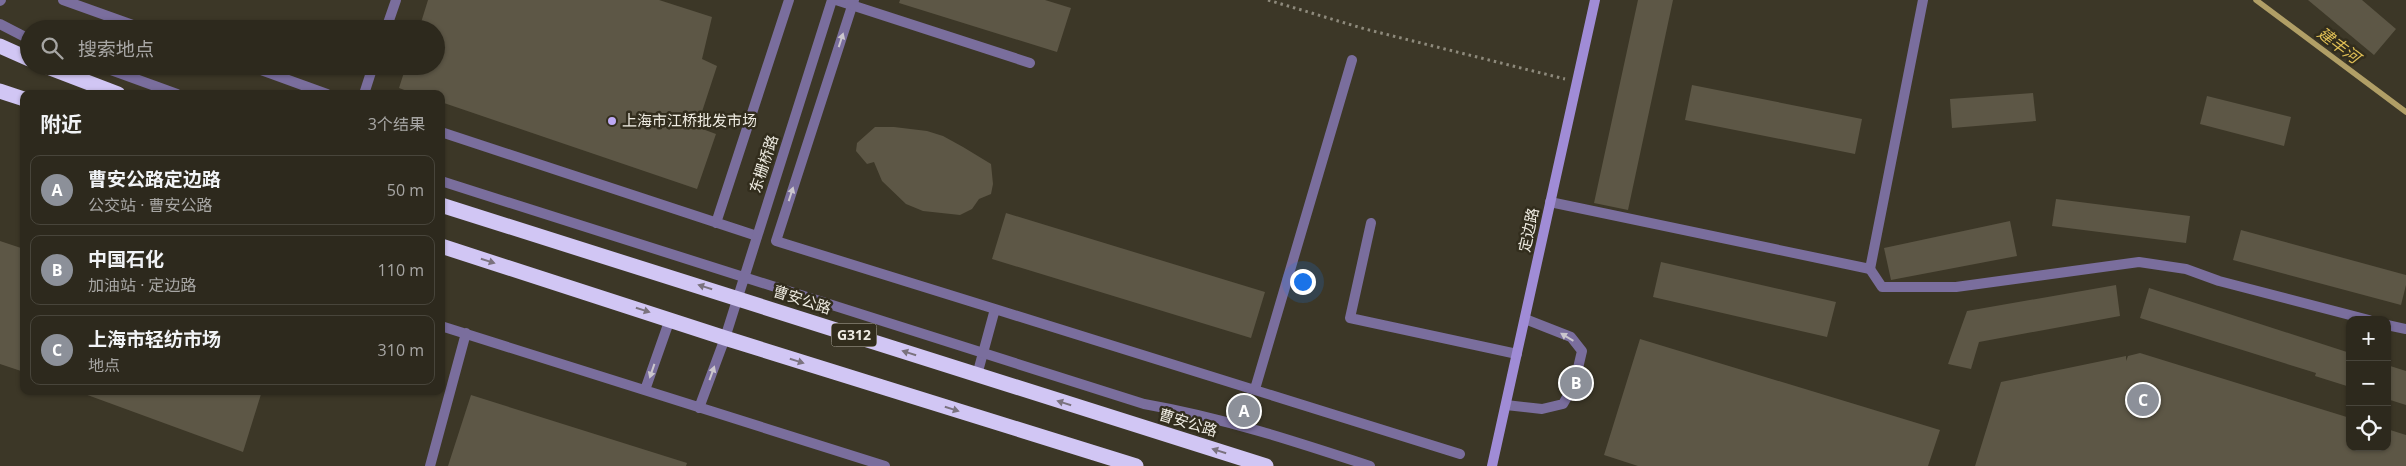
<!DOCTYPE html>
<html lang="zh">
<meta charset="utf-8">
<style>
body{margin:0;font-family:"Open Sans","Noto Sans SC",sans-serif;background:#353126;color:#f1f3f6}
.controls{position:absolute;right:15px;bottom:15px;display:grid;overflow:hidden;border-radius:10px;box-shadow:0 1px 4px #0004}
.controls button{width:45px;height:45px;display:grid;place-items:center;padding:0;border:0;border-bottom:1px solid #48453b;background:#2d291d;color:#f1f3f6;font:25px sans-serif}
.you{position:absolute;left:1302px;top:281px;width:18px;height:18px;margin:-12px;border:4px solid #fff;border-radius:50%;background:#1a73e8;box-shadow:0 0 0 8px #1a73e833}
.badge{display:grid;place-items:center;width:32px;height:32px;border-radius:50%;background:#8c9099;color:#fff;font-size:16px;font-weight:700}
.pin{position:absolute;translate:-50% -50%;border:2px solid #fff;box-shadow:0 1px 5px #0006}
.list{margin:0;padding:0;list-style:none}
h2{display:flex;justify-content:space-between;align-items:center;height:65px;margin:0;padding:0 20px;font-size:21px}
h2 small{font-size:16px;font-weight:400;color:#a7a6a4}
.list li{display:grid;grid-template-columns:32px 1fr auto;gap:15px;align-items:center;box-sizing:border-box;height:70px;margin:0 10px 10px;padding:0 10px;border:1px solid #48453b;border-radius:10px}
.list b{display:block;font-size:19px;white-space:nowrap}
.list p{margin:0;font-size:16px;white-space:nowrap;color:#a7a6a4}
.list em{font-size:16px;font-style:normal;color:#a7a6a4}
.icon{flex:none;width:28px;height:28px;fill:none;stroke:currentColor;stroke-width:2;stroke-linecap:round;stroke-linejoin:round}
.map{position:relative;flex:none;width:2406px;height:466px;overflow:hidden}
.search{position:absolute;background:#2d291d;box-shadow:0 1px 4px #0004;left:20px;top:20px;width:425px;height:55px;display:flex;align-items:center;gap:12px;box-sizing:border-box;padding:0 18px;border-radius:28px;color:#a7a6a4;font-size:19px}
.panel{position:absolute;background:#2d291d;box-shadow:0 1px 4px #0004;left:20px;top:90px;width:425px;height:305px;border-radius:10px}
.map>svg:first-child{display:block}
</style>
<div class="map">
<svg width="2406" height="466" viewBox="0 0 2406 466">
<rect width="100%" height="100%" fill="#3c3727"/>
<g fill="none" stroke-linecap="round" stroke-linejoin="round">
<path stroke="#b19f66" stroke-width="5.5" d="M2256 0 2406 112"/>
</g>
<path fill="#5d5746" d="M428 0H659L712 17 702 59 717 66 697 127 716 134 697 189 441 102V94H415L399 88 406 66H436V29H419Z
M900 0H1045L1071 8 1057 52 899 3Z
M1638 0H1673L1628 210 1594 203Z
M2308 0H2362L2396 29 2374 55Z
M1692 85 1862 119 1855 154 1685 120Z
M2033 93 2036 121 1952 128 1950 99Z
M2207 96 2291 117 2284 146 2200 124Z
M875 127H894L927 131 943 136 963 147 991 164 993 184 991 194 979 199 972 209 960 215 923 211 906 204 882 181 874 162 867 164 856 151 857 143Z
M2056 199 2190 216 2186 243 2052 226Z
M1006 213 1265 292 1251 338 992 259Z
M2010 221 2017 256 1891 280 1884 248Z
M2241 230 2406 275V285L2401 305 2233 260Z
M0 241 24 249V372L0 364Z
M1661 262 1836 302 1827 337 1653 297Z
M2116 285 2120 316 1979 342 1971 369 1948 364 1967 311Z
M2149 288 2350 353V387L2315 376 2316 373 2140 318Z
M1640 339 1940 430 1928 466H1638L1604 455Z
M2140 353 2350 418V447H2387V429L2406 435V466H1975L2001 382 2126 356V361L2128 356Z
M2387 365 2406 371V405L2387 399Z
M82 391H262L243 452 82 393Z
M471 395 687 463 686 466H448Z"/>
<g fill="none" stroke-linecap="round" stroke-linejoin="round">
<path stroke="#8e8a7c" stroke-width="3" stroke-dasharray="2.5 4" stroke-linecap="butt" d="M1268 0 1365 29 1565 79"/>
<path stroke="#7a6e9d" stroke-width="10" d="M63 0 144 29
M854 0 776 241 995 309 977 375
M386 29 396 0
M250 66 327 94
M364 94 373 66
M441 132 757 236
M716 223 789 0
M1371 223 1350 318 1517 354
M1870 269 1882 287H1956L2139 262 2186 269 2219 281 2369 320
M995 309 1460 454
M2387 325 2406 329
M441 326 885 466
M1255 389 1352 60
M645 390 670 319
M1506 405 1542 409 1563 404 1574 385 1582 351 1571 337 1525 319
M699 408 725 338
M430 466 466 333"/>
<path stroke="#7a6e9d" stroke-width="10" d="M836 0 1030 63
M0 1 1 0
M0 24 29 39
M100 66 177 94
M441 181 1144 404C1224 418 1294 441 1370 466
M1550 202 1870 269 1923 0
M725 338 832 0"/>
<path stroke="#a08cd6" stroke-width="10" d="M1492 466 1595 0"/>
<path stroke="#d1c6f4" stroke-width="15" d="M0 46 29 59
M45 66 118 94
M0 91 24 99
M441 205 1266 466
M441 246 725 338 1136 466"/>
</g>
<defs><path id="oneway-solid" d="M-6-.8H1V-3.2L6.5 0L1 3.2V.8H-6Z" transform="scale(1.25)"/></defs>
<g fill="#cbc6cd">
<use href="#oneway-solid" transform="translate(841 40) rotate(-72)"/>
<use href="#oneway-solid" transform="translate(791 194) rotate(-72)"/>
<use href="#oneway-solid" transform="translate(1567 337) rotate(-149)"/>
<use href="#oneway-solid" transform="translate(652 371) rotate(109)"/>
<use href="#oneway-solid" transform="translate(712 373) rotate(-70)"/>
</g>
<g fill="#7a727e">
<use href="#oneway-solid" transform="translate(488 261) rotate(18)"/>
<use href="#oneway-solid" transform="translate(705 287) rotate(-163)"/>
<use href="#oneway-solid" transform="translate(643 310) rotate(18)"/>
<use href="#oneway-solid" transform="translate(909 353) rotate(-162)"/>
<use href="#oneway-solid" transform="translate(797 361) rotate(17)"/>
<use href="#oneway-solid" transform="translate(1064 403) rotate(-163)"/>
<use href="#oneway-solid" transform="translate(952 409) rotate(17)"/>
<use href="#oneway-solid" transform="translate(1219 451) rotate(-163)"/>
</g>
<circle fill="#bda9f5" stroke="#322d1d" stroke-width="2" cx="612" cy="121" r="5"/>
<g text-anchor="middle" stroke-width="5" stroke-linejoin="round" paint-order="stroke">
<rect fill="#322d1d" stroke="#b6b2a6" stroke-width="1" x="831.5" y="323.5" width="45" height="23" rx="4"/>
<g font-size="14" font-weight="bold" fill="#eeebe1">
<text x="854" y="340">G312</text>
</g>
<g font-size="15" fill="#eeebe1" stroke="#322d1d" text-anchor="start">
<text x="622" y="126">上海市江桥批发市场</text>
</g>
<g font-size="15" fill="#eeebe1" stroke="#322d1d">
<text transform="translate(764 164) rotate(-72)" y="5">东栅桥路</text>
<text transform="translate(1529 230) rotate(-78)" y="5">定边路</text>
<text transform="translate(802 300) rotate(18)" y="5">曹安公路</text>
<text transform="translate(1188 423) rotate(17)" y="5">曹安公路</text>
</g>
<g font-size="16" font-style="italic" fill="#e2c156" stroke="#322d1d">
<text transform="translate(2339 45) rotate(37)" y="6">建丰河</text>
</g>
</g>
</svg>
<div class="controls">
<button>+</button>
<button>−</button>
<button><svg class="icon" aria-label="locate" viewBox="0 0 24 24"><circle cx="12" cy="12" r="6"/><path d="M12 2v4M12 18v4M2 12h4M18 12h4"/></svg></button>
</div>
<div class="you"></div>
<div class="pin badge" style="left:1244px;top:411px">A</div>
<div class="pin badge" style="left:1576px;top:383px">B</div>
<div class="pin badge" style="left:2143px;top:400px">C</div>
<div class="search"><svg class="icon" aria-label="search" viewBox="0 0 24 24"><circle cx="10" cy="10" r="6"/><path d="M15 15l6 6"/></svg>搜索地点</div>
<section class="panel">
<h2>附近<small>3个结果</small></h2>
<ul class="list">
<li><span class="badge">A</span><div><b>曹安公路定边路</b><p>公交站 · 曹安公路</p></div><em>50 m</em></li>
<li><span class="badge">B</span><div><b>中国石化</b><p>加油站 · 定边路</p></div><em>110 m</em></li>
<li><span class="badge">C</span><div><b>上海市轻纺市场</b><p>地点</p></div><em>310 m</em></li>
</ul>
</section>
</div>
